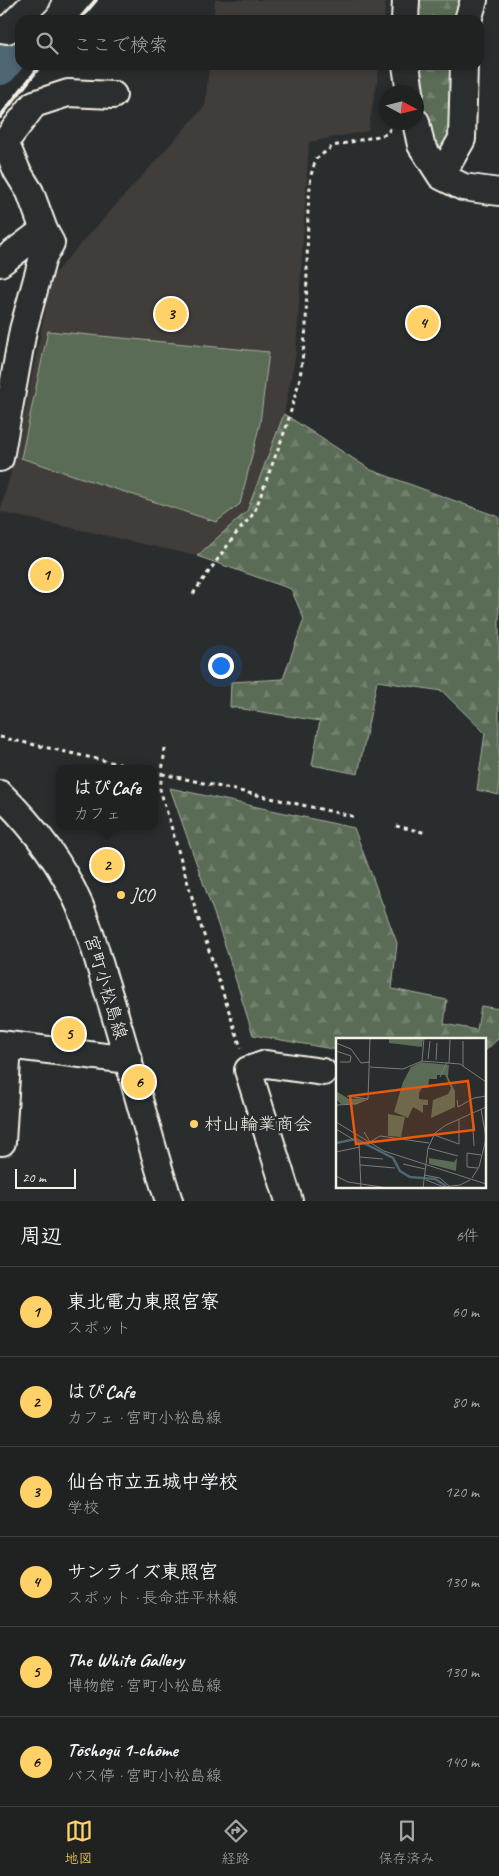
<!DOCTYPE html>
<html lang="ja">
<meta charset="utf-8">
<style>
body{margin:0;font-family:Caveat,"Klee One",sans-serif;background:#2d2f2f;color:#f1f3f6}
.compass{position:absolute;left:379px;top:85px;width:45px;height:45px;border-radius:50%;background:#202222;box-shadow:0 2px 8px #0003;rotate:97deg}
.scale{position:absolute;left:15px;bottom:12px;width:61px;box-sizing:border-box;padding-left:5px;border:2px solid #f4f1e8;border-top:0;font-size:14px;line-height:18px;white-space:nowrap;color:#f4f1e8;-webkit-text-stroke:4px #2a2d2e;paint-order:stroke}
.you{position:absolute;left:220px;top:665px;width:18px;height:18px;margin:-12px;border:4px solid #fff;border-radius:50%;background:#1a73e8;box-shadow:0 0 0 8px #1a73e833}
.badge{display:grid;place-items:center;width:32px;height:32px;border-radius:50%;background:#ffd166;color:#111;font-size:16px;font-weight:700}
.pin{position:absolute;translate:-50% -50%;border:2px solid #fff;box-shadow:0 1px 5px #0006}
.popup{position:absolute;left:56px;top:765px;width:102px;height:65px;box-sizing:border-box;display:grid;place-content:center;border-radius:10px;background:#202222;filter:drop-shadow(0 1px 4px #0005);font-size:16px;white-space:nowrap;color:#a2a4a5}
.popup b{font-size:19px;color:#f1f3f6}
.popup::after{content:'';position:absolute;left:50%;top:100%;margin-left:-10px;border:10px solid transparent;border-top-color:#202222}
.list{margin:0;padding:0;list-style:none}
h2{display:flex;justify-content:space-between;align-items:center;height:65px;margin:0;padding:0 20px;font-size:21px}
h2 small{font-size:16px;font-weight:400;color:#a2a4a5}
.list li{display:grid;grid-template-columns:32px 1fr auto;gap:15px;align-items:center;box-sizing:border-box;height:90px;padding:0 20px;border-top:1px solid #3d3f40}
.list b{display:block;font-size:19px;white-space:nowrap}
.list p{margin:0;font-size:16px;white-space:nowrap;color:#a2a4a5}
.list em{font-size:16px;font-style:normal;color:#a2a4a5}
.icon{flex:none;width:28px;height:28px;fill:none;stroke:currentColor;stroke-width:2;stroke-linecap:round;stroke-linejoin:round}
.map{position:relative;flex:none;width:499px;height:1201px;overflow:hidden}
.search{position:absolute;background:#202222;box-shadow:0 2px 8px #0003;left:15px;right:15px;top:15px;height:55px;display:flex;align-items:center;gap:12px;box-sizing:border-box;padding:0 18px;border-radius:15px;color:#a2a4a5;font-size:19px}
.sheet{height:605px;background:#202222}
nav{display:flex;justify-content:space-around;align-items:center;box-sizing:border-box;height:70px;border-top:1px solid #3d3f40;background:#202222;font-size:14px;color:#a2a4a5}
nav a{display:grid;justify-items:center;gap:2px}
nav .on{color:#ffd166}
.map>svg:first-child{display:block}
</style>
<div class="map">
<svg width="499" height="1201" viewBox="0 0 499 1201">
<defs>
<pattern id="forest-firs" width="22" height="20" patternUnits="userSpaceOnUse" patternTransform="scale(1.25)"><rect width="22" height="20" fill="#5a6c56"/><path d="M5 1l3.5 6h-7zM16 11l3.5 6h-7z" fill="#72816e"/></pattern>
</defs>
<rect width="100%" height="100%" fill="#2a2d2e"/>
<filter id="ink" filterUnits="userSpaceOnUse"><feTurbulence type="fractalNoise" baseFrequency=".02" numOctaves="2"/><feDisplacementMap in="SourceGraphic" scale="10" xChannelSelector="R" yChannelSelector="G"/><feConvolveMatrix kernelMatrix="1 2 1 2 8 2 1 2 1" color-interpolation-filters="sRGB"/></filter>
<g filter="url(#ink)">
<path fill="#3f3d3a" d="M215 0H386L384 20H213Z
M209 65H380L368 131 309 142 296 353 284 414 247 511 197 556 0 512 17 450 52 276 205 106Z"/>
<path fill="url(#forest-firs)" stroke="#a7ae9f" d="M416 0H467L462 20H413Z
M414 65H453L449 159 436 152 421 111Z
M284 414 371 470 499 517V795L477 790 485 733 442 691 377 681 358 774 312 765 320 721 230 707 231 682 283 679 304 619 291 589 197 556 247 511Z
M170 788 354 828 397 943 392 989 447 1000 444 1024 477 1030 481 1006 499 1009V1038L485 1051V1040H338V1050L253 1035 224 942Z"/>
<path fill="#5a6c56" stroke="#a7ae9f" d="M48 331 269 352 260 423 240 504 216 522 21 458Z"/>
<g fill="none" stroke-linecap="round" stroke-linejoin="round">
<path stroke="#4f6673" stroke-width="36" d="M0 67 20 42"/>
<g stroke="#f4f1e8" stroke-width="30">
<path id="minor" d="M405 20 406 0
M468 20 474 0
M0 29 7 30 37 0
M406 65 410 92
M416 122 421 145 441 176 463 187 499 192
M441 176 462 139 464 65
M0 263 44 230
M0 458 23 330 43 257 51 243 44 230 30 192 17 171 5 142 34 104 68 93 113 95
M0 794C32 825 61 862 79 904 89 927 96 952 103 976 127 1050 145 1127 169 1201
M0 1044 129 1060
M2 1142 8 1045
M289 1201 248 1070 266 1064 323 1072"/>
</g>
<path stroke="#f4f1e8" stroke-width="3" stroke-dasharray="4 4" stroke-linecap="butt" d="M193 594 235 535 254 513 287 425 300 378 306 328 308 210 311 175 316 159 333 146 387 134 393 124
M0 737 141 769
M165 748 160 789 197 914 241 1048
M154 772 356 817
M396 826 427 833"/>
<use href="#minor" stroke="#2a2d2e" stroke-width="26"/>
<path stroke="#f4f1e8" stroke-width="4" d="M79 20 96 0
M0 117 41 65"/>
</g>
</g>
<g fill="#ffd166" stroke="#2a2d2e" stroke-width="2">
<circle cx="121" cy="895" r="5"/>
<circle cx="194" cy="1124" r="5"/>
</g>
<g text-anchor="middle" stroke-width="5" stroke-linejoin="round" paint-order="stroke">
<g font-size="18" fill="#f4f1e8" stroke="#2a2d2e" text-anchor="start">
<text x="131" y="901">JCO</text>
<text x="204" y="1130">村山輪業商会</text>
</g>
<g font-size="18" fill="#f4f1e8" stroke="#2a2d2e">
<text transform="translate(106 987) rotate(73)" y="6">宮町小松島線</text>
</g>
</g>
<g transform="translate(336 1038)">
<rect width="150" height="150" fill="#2a2d2e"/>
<path d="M53 0H87L86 9 53 5ZM93 120 118 124 121 120 120 133 93 126Z" fill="#5a6c56"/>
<path d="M85 24 113 27 112 39 119 53V69L95 80 97 62 112 56 115 50 109 37H101V41H93L92 50H86L83 55V61L92 62V67H87V75L77 69 72 80 58 74 67 44 75 29ZM0 53 13 61 31 60 20 66H5L0 61Z" fill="#5a6c56"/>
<path d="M52 76 69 79 65 99 52 98Z" fill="#5a6c56"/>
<path fill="none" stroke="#4f6673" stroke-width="2.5" d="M0 105 20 101 57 120 64 133 74 139 99 141 110 148"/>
<path fill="none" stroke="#7b7b78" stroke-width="1" d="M88 0 86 23 124 26 150 44M127 3V28M0 5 15 11 25 25 34 24M0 13 15 18 14 24H4M92 21 94 3M100 22 101 5M113 25 114 2M34 29 67 31 86 23M104 39 111 24M11 58 32 61M121 62 122 69 138 60 150 58M0 67 20 66 32 61 34 0M145 71 150 100M136 75 138 108M0 84 48 113 150 146M0 91 23 105 25 150M28 94 34 104 44 98 93 105M98 97 123 106V81M92 110 122 118M0 114 24 109M24 119 47 121M67 126 89 131M24 127 59 130M142 130 131 129V115L145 117M88 137 104 140 114 149M0 138 12 144 52 150M136 140 143 129 150 101M90 142 108 149M87 150 92 110 99 95 110 87 150 69M98 150 124 147 134 142"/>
<path fill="#e8590c" fill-opacity="0.15" stroke="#e8590c" stroke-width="2.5" d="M132 43 138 92 20 106 14 58Z"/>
<rect width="150" height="150" fill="none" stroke="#f4f1e8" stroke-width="2.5"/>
</g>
</svg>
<svg class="compass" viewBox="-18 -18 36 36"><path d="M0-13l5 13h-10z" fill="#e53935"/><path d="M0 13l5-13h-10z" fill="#a2a4a5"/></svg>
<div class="scale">20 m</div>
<div class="you"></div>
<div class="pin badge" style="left:46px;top:575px">1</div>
<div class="pin badge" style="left:107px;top:865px">2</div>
<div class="popup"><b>はぴCafe</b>カフェ</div>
<div class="pin badge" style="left:171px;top:314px">3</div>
<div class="pin badge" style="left:423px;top:323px">4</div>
<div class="pin badge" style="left:69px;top:1034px">5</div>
<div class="pin badge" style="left:139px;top:1082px">6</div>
<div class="search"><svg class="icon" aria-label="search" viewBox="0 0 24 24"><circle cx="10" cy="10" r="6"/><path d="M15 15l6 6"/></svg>ここで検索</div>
</div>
<section class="sheet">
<h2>周辺<small>6件</small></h2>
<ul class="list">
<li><span class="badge">1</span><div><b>東北電力東照宮寮</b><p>スポット</p></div><em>60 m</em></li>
<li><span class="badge">2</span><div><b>はぴCafe</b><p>カフェ · 宮町小松島線</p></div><em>80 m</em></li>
<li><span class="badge">3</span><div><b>仙台市立五城中学校</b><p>学校</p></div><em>120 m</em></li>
<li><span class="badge">4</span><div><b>サンライズ東照宮</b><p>スポット · 長命荘平林線</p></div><em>130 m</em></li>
<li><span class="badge">5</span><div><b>The White Gallery</b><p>博物館 · 宮町小松島線</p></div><em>130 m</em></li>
<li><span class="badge">6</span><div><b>Tōshogū 1-chōme</b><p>バス停 · 宮町小松島線</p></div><em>140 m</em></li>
</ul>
</section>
<nav>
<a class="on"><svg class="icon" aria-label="map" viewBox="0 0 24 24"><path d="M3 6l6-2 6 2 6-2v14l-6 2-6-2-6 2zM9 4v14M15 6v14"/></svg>地図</a>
<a><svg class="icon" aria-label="directions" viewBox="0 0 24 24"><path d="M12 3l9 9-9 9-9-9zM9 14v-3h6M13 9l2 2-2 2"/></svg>経路</a>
<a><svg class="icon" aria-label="saved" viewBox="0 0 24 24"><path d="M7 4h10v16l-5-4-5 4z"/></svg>保存済み</a>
</nav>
